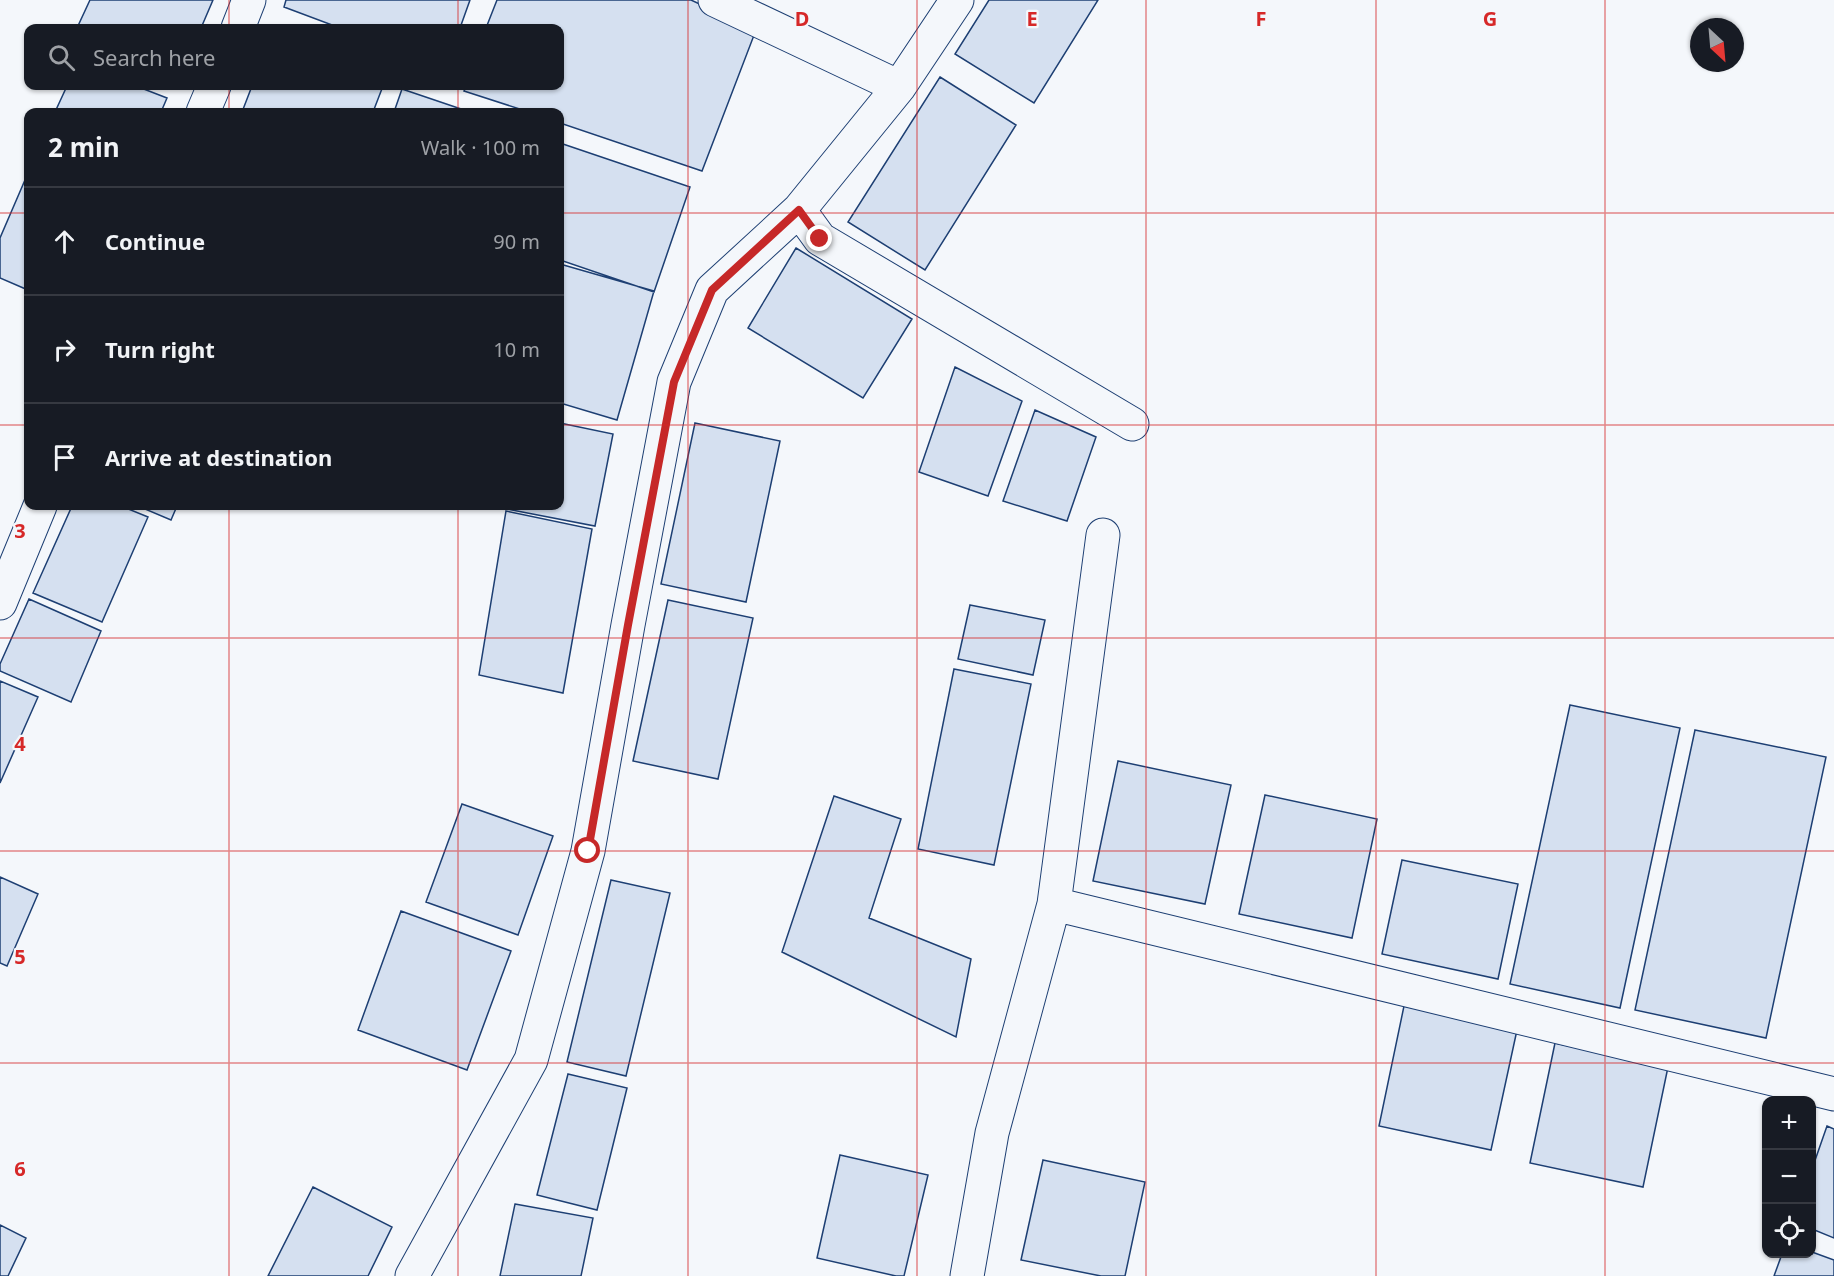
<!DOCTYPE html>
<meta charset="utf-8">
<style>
body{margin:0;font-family:"Noto Sans",sans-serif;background:#242831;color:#f1f3f6}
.controls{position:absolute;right:18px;bottom:18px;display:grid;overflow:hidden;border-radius:12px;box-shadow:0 2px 4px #0004}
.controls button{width:54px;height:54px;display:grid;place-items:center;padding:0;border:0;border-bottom:2px solid #363941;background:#171b24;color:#f1f3f6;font:30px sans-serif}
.compass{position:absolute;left:1690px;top:18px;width:54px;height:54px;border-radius:50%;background:#171b24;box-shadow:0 2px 4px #0004;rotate:154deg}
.stop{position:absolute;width:18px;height:18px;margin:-14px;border:4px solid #c62828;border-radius:50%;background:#fff}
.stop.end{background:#c62828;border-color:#fff;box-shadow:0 2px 6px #0008}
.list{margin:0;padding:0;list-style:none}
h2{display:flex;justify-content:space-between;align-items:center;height:78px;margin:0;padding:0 24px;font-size:26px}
h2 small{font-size:20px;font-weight:400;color:#9ea1a6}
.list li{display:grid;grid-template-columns:39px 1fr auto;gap:18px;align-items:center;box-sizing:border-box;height:108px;padding:0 24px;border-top:2px solid #363941}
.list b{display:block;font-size:22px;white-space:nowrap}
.list em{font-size:20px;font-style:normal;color:#9ea1a6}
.icon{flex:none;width:33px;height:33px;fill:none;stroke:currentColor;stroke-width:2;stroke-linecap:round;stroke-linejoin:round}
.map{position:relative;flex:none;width:1834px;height:1276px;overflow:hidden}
.search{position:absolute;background:#171b24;box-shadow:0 2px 4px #0004;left:24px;top:24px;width:540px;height:66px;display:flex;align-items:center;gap:15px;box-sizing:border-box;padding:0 21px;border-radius:12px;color:#9ea1a6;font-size:22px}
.panel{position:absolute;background:#171b24;box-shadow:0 2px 4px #0004;left:24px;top:108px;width:540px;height:402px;border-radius:12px}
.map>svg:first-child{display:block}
</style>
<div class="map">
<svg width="1834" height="1276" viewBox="0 0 1834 1276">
<rect width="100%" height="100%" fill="#f4f7fb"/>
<path fill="#d5e0f0" stroke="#1d3f73" stroke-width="1.5" d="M90 0H213L201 28H77Z
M286 0H470L460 28H340L284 7Z
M497 0H691L756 30 702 171 560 123V112H529L464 91 466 86H560V28H486Z
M989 0H1098L1034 103 955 54Z
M940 77 1016 125 925 270 848 222Z
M67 86H136L167 98 161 112H55Z
M252 86H383L373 112H242Z
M402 89 470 112H394Z
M560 143 690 187 654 292 560 260Z
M28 173V290L0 278V238Z
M796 248 912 319 863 398 748 328Z
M560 264 654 291 617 420 560 403Z
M955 367 1022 401 988 496 919 472Z
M1035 410 1096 437 1067 521 1003 501Z
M560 423 613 434 595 526 507 509V506H560Z
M695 423 780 441 746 602 661 584Z
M72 506H121L148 517 102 622 33 593Z
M138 506H177L171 520Z
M506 511 592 529 563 693 479 675Z
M29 599 101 631 71 702 0 671V664Z
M668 600 753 618 718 779 633 761Z
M970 605 1045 620 1033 675 958 659Z
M954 669 1031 684 994 865 918 849Z
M0 681 38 697 0 783Z
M1570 705 1680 728 1620 1008 1510 984Z
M1695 730 1826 757 1766 1038 1635 1010Z
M1118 761 1231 785 1205 904 1093 881Z
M1265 795 1377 819 1352 938 1239 914Z
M834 796 901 819 869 918 971 959 956 1037 782 952Z
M462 804 553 836 518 935 426 902Z
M1402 860 1518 884 1498 979 1382 954Z
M0 877 38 894 7 966 0 963Z
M611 880 670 893 626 1076 567 1062Z
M401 911 511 951 467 1070 358 1030Z
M1404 1006 1517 1030 1491 1150 1379 1126Z
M1555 1043 1668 1067 1643 1187 1530 1163Z
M568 1074 627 1088 597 1210 537 1195Z
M1827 1126 1834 1129V1238L1812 1229V1169Z
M840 1155 928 1175 904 1276H896L817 1258Z
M1043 1160 1145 1182 1125 1276H1101L1021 1260Z
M313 1187 392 1227 368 1276H268Z
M515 1204 593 1218 581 1276H500Z
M0 1225 26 1238 8 1276H0Z
M1812 1252 1834 1260V1276H1774L1782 1254H1812Z"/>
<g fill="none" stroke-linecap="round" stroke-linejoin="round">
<g stroke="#1d3f73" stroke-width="35">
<path id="street" d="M715 0 899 87
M238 28 249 0
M203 112 214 86
M799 210 820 239 1132 424
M0 603 40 506
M1054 904 1834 1094
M412 1276 531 1060 588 851 628 625 674 382 712 290 799 210 899 87 957 0
M967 1276 992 1133 1054 904 1103 535"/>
</g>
<use href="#street" stroke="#f4f7fb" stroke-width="33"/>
</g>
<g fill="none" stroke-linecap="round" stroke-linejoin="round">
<path stroke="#c62828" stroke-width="8" d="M588 851 628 625 674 382 712 290 799 210 820 239"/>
</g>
<path fill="none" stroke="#d62828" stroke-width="1.5" stroke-opacity="0.55" d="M229 0V28M458 0V28M688 0V1276M917 0V1276M1146 0V1276M1376 0V1276M1605 0V1276M229 86V112M458 86V112M0 213H28M560 213H1834M0 425H28M560 425H1834M229 506V1276M458 506V1276M0 638H1834M0 851H1834M0 1063H1834"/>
<g font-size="20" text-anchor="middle" font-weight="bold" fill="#d62828" stroke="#f4f7fb" stroke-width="4.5" stroke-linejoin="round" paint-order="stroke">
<text x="802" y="26">D</text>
<text x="1032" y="26">E</text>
<text x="1261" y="26">F</text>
<text x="1490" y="26">G</text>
<text x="20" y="538">3</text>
<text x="20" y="751">4</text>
<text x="20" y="964">5</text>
<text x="20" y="1176">6</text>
</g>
</svg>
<div class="controls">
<button>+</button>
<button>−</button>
<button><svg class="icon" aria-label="locate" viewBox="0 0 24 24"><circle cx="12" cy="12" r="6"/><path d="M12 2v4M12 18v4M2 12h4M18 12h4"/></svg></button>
</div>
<svg class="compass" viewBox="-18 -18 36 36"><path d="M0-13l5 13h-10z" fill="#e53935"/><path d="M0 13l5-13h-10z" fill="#9ea1a6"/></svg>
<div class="stop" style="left:588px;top:851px"></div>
<div class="stop end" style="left:820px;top:239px"></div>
<div class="search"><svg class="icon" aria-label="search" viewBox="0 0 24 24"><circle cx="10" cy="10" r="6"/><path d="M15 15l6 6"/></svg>Search here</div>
<section class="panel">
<h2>2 min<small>Walk · 100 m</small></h2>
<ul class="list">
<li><svg class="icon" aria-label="ahead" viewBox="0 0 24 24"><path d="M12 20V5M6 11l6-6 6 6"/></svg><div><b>Continue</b></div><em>90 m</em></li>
<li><svg class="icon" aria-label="right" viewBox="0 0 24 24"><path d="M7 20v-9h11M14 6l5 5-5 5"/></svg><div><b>Turn right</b></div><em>10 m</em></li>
<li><svg class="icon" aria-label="arrive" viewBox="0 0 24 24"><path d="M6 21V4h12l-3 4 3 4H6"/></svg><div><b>Arrive at destination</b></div></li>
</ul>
</section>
</div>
